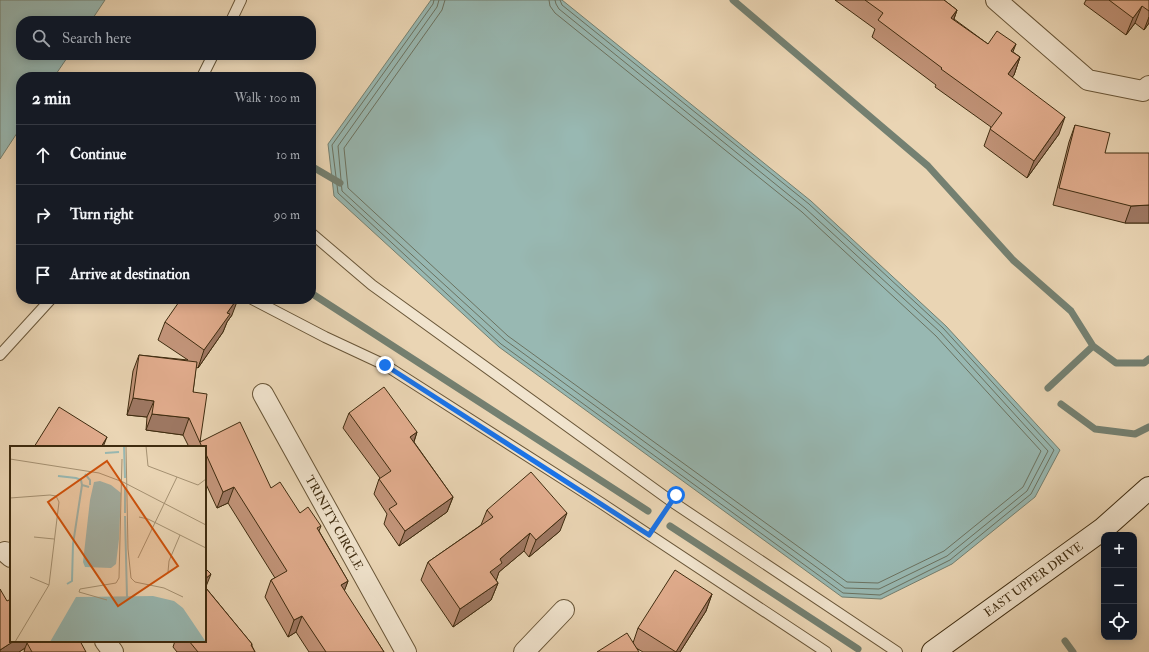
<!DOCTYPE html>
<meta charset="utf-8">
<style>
body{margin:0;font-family:"IM FELL Double Pica",serif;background:#20242c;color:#f1f3f6}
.controls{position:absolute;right:12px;bottom:12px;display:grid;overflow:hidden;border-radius:8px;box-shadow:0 2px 10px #0003}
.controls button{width:36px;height:36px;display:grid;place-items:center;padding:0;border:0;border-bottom:1px solid #363941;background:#171b24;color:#f1f3f6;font:20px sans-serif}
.stop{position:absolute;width:12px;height:12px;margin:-9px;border:3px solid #1a73e8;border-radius:50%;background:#fff}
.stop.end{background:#1a73e8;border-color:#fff;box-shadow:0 1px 4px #0008}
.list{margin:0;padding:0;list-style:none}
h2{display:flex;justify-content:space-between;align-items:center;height:52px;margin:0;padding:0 16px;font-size:17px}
h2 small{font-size:13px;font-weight:400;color:#9ea1a6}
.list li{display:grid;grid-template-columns:26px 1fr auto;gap:12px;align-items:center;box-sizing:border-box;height:60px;padding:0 16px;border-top:1px solid #363941}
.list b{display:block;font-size:15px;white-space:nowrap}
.list em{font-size:13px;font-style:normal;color:#9ea1a6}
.icon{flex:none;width:22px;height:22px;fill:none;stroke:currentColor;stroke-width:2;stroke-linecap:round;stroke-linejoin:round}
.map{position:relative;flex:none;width:1149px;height:652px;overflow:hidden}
.search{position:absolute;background:#171b24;box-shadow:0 2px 10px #0003;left:16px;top:16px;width:300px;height:44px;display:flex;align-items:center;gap:10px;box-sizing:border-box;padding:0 14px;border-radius:16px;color:#9ea1a6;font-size:15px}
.panel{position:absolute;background:#171b24;box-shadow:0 2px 10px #0003;left:16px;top:72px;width:300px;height:232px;border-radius:16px}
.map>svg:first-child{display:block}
</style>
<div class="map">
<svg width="1149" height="652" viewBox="0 0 1149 652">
<rect width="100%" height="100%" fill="#ead5b4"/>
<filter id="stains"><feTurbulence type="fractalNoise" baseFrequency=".005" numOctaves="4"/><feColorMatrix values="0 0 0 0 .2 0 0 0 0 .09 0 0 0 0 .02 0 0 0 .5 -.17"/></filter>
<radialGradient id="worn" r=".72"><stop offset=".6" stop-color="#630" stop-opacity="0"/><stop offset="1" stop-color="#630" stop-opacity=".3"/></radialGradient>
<path fill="#98b8b2" stroke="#748071" d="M0 0H105L91 21H21V55H69L54 77H21V127L0 159Z
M431 0H562L811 201 946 326 1060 450 1035 497 952 564 881 599 842 597 499 347 334 196 328 144Z"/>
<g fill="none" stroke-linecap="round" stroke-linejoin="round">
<path stroke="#6b7260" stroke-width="1" d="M434 0 433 4 332 145 338 193 501 344 843 593 880 595 950 560 1031 494 1054 450 943 328 809 204 562 5 560 0
M439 0 437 7 338 146 342 191 505 340 845 588 879 589 947 556 1027 491 1048 451 940 332 805 208 559 9 556 4 555 0
M445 0 442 10 344 148 348 188 508 336 847 582 878 583 944 551 1023 487 1041 451 936 336 802 212 555 13 550 6 549 0"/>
<path stroke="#748071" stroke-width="7" d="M733 0 928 166 1013 260 1071 311 1093 346
M311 166 340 183
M311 293 648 511
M1048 388 1093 346 1116 363H1144L1149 359
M1061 404 1095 429 1135 434 1149 427
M670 526 858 649
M1065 641 1073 652"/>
<g stroke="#695638" stroke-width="12">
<path id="lane" d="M231 21 241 0
M202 77 213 55
M311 233 372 285 671 501 897 652
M252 299 325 337 385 365 601 503 826 652
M0 355 51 299"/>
</g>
<g stroke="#695638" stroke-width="22">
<g id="street">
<path d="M996 0 1088 80 1143 91 1149 86"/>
<path id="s1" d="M263 394 406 652"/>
<path d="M5 552 11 557"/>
<path d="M105 641 113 652"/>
<path d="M524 652 564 610"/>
</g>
</g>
<g stroke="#3e2b0f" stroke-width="24">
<g id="secondary">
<path id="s2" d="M933 652 1103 529 1149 488"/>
</g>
</g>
<use href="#lane" stroke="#f1e4ce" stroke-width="10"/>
<use href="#street" stroke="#f1e4ce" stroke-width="20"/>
<use href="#secondary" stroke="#f1e4ce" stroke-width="22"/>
<path stroke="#3e2b0f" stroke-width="2.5" stroke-dasharray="3 2" stroke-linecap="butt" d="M649 535 676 495"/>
</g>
<path fill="#c29479" stroke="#3e2b0f" d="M835 0H944L957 10 954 19 988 44 1013 52 1020 57 1014 75 1012 77 1059 134 1027 178 984 146 991 127 935 87 936 85 872 37 875 29Z
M1086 0H1149V23L1144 30 1135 23 1126 35 1084 4Z
M1075 125 1105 153 1149 223H1125L1053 205 1069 142Z
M232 315 227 322 223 332 198 368 196 367 193 392 200 442 271 488 300 513 321 526 319 531 348 581 344 591 384 652H309L296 632 288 637 265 597 271 580 275 578 228 503 217 508 205 482V447H189L183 435 146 430 147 417 127 415 133 371 139 355 188 360 158 340 165 322Z
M349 413 417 432 414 442 453 497 447 512 399 546 384 524 387 514 374 494 379 479 380 478 343 428Z
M487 510 560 531 529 557 524 551 499 572 496 580 498 583 491 600 453 627 421 580 428 562 481 525Z
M206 588 252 644V646L255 652H177L173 647 175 641H205Z
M712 594 706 611 680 652H643L636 648 633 643 638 628Z
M11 641H28L27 643 86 652H24L25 648 19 652H0Z"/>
<path fill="#9e7863" stroke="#3e2b0f" d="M1142 6 1135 23 1126 35 1133 18Z
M957 10 951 27V18Z
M1149 17V23L1144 30Z
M1016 44 1009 62 1011 51Z
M1020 57 1014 75 1002 92 1008 74Z
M1065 117 1059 134 1027 178 1034 161Z
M1149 205V223H1125L1131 206Z
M237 299H238L232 315 227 322 223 332 198 368 204 350 227 313Z
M133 398 154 401 147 417 127 415Z
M152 414 189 418 183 435 146 430Z
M417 432 412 447 410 437Z
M107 437 103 447H101Z
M234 487 228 503 217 508 223 492Z
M453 497 447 512 399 546 405 531Z
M567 513 560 531 529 557 536 540Z
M530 533 524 551 499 572 496 581 490 572 500 559Z
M211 574 205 589V579Z
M348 581 342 597 341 585Z
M498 583 491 600 453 627 460 609Z
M712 594 706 611 680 652H675Z
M302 616 296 632 288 637 294 620Z
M14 641H28L25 648 19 652H0V650Z"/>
<path fill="#e1ac8d" stroke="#3e2b0f" d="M865 0H944L957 10 951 18 988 44 997 31 1016 44 1011 51 1020 57 1008 74 1065 117 1034 161 990 129 1002 113 941 69 942 68 878 20 883 13Z
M1109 0H1149V11L1142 6 1133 18Z
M1075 125 1110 133 1105 153H1149V205L1131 206 1059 188Z
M181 299H237L227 313 230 314 204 350 165 322Z
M139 355 197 362 193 392 207 394 200 442 240 422 271 488 280 482 300 513 308 507 321 526 317 528 348 581 341 585 384 652H326L302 616 294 620 271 580 287 571 234 487 223 492 205 452V447H202L189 418 152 414 154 401 133 398Z
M384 387 417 432 410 437 453 497 405 531 389 509 397 504 379 479 391 471 349 413Z
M59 407 107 437 101 447H34Z
M531 472 567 513 536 540 530 533 500 559 502 563 490 572 498 583 460 609 428 562 493 517 487 510Z
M205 568 211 574 205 579Z
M675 570 712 594 676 652 638 628Z
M205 587 252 644 251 645 255 652H198L189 641H205Z
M0 589 7 601 11 599V641H14L0 650Z
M627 633 639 652H597Z
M31 641H80L86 652H32L27 643Z"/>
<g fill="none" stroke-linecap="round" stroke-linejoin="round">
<path stroke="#1a73e8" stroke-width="5" d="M385 365 649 535 676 495"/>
</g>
<g text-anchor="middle" stroke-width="4" stroke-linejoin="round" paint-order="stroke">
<g font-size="12" fill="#3e2b0f" stroke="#f1e4ce">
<text dy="4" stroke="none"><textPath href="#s1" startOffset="147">TRINITY CIRCLE</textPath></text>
<text dy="4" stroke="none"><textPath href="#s2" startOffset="124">EAST UPPER DRIVE</textPath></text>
</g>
</g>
<g transform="translate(10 446)">
<rect width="196" height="196" fill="#ead5b4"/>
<path d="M90 35 101 39 111 47 109 93 106 118 101 122 75 121 73 116 80 54 84 36ZM143 150 164 155 173 162 196 196H40L66 151Z" fill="#98b8b2"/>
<path fill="none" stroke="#98b8b2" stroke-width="2" d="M114 0 115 32M95 7 109 6M75 28 80 34V39M48 30 66 32 71 34 72 39 79 41M115 42V67M115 70 117 151M57 138 62 135 63 98 72 39"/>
<path fill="none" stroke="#a59172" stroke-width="1" d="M116 0 118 103 121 132 125 136 154 142 173 151M136 0 138 20 188 39 196 33M0 13 89 27 113 36 196 79M0 52 40 49 46 50 49 56 39 139 5 196M129 71 138 73 196 102M24 91 44 93M128 112 167 31M158 126 159 115 170 89M20 131 39 139M97 154 69 146 70 143 106 137 109 132 112 13"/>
<path fill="#ce520c" fill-opacity="0.15" stroke="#ce520c" stroke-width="2" d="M97 15 168 120 108 160 38 56Z"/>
<rect width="196" height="196" fill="none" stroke="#3e2b0f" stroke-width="2"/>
</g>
<rect width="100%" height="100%" filter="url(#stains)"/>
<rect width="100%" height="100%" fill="url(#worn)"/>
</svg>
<div class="controls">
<button>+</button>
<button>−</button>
<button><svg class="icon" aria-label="locate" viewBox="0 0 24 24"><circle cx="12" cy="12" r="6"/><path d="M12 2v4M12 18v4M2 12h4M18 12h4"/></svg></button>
</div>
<div class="stop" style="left:676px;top:495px"></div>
<div class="stop end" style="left:385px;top:365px"></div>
<div class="search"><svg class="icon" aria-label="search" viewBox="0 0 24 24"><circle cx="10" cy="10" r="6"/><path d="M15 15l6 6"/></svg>Search here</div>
<section class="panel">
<h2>2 min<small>Walk · 100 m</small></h2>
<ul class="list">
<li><svg class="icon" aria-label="ahead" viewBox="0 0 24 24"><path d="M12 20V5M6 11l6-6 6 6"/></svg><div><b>Continue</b></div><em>10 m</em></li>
<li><svg class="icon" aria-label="right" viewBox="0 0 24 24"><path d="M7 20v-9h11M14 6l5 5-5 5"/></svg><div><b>Turn right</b></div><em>90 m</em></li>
<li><svg class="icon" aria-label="arrive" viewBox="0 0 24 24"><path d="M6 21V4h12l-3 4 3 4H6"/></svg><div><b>Arrive at destination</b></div></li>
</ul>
</section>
</div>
